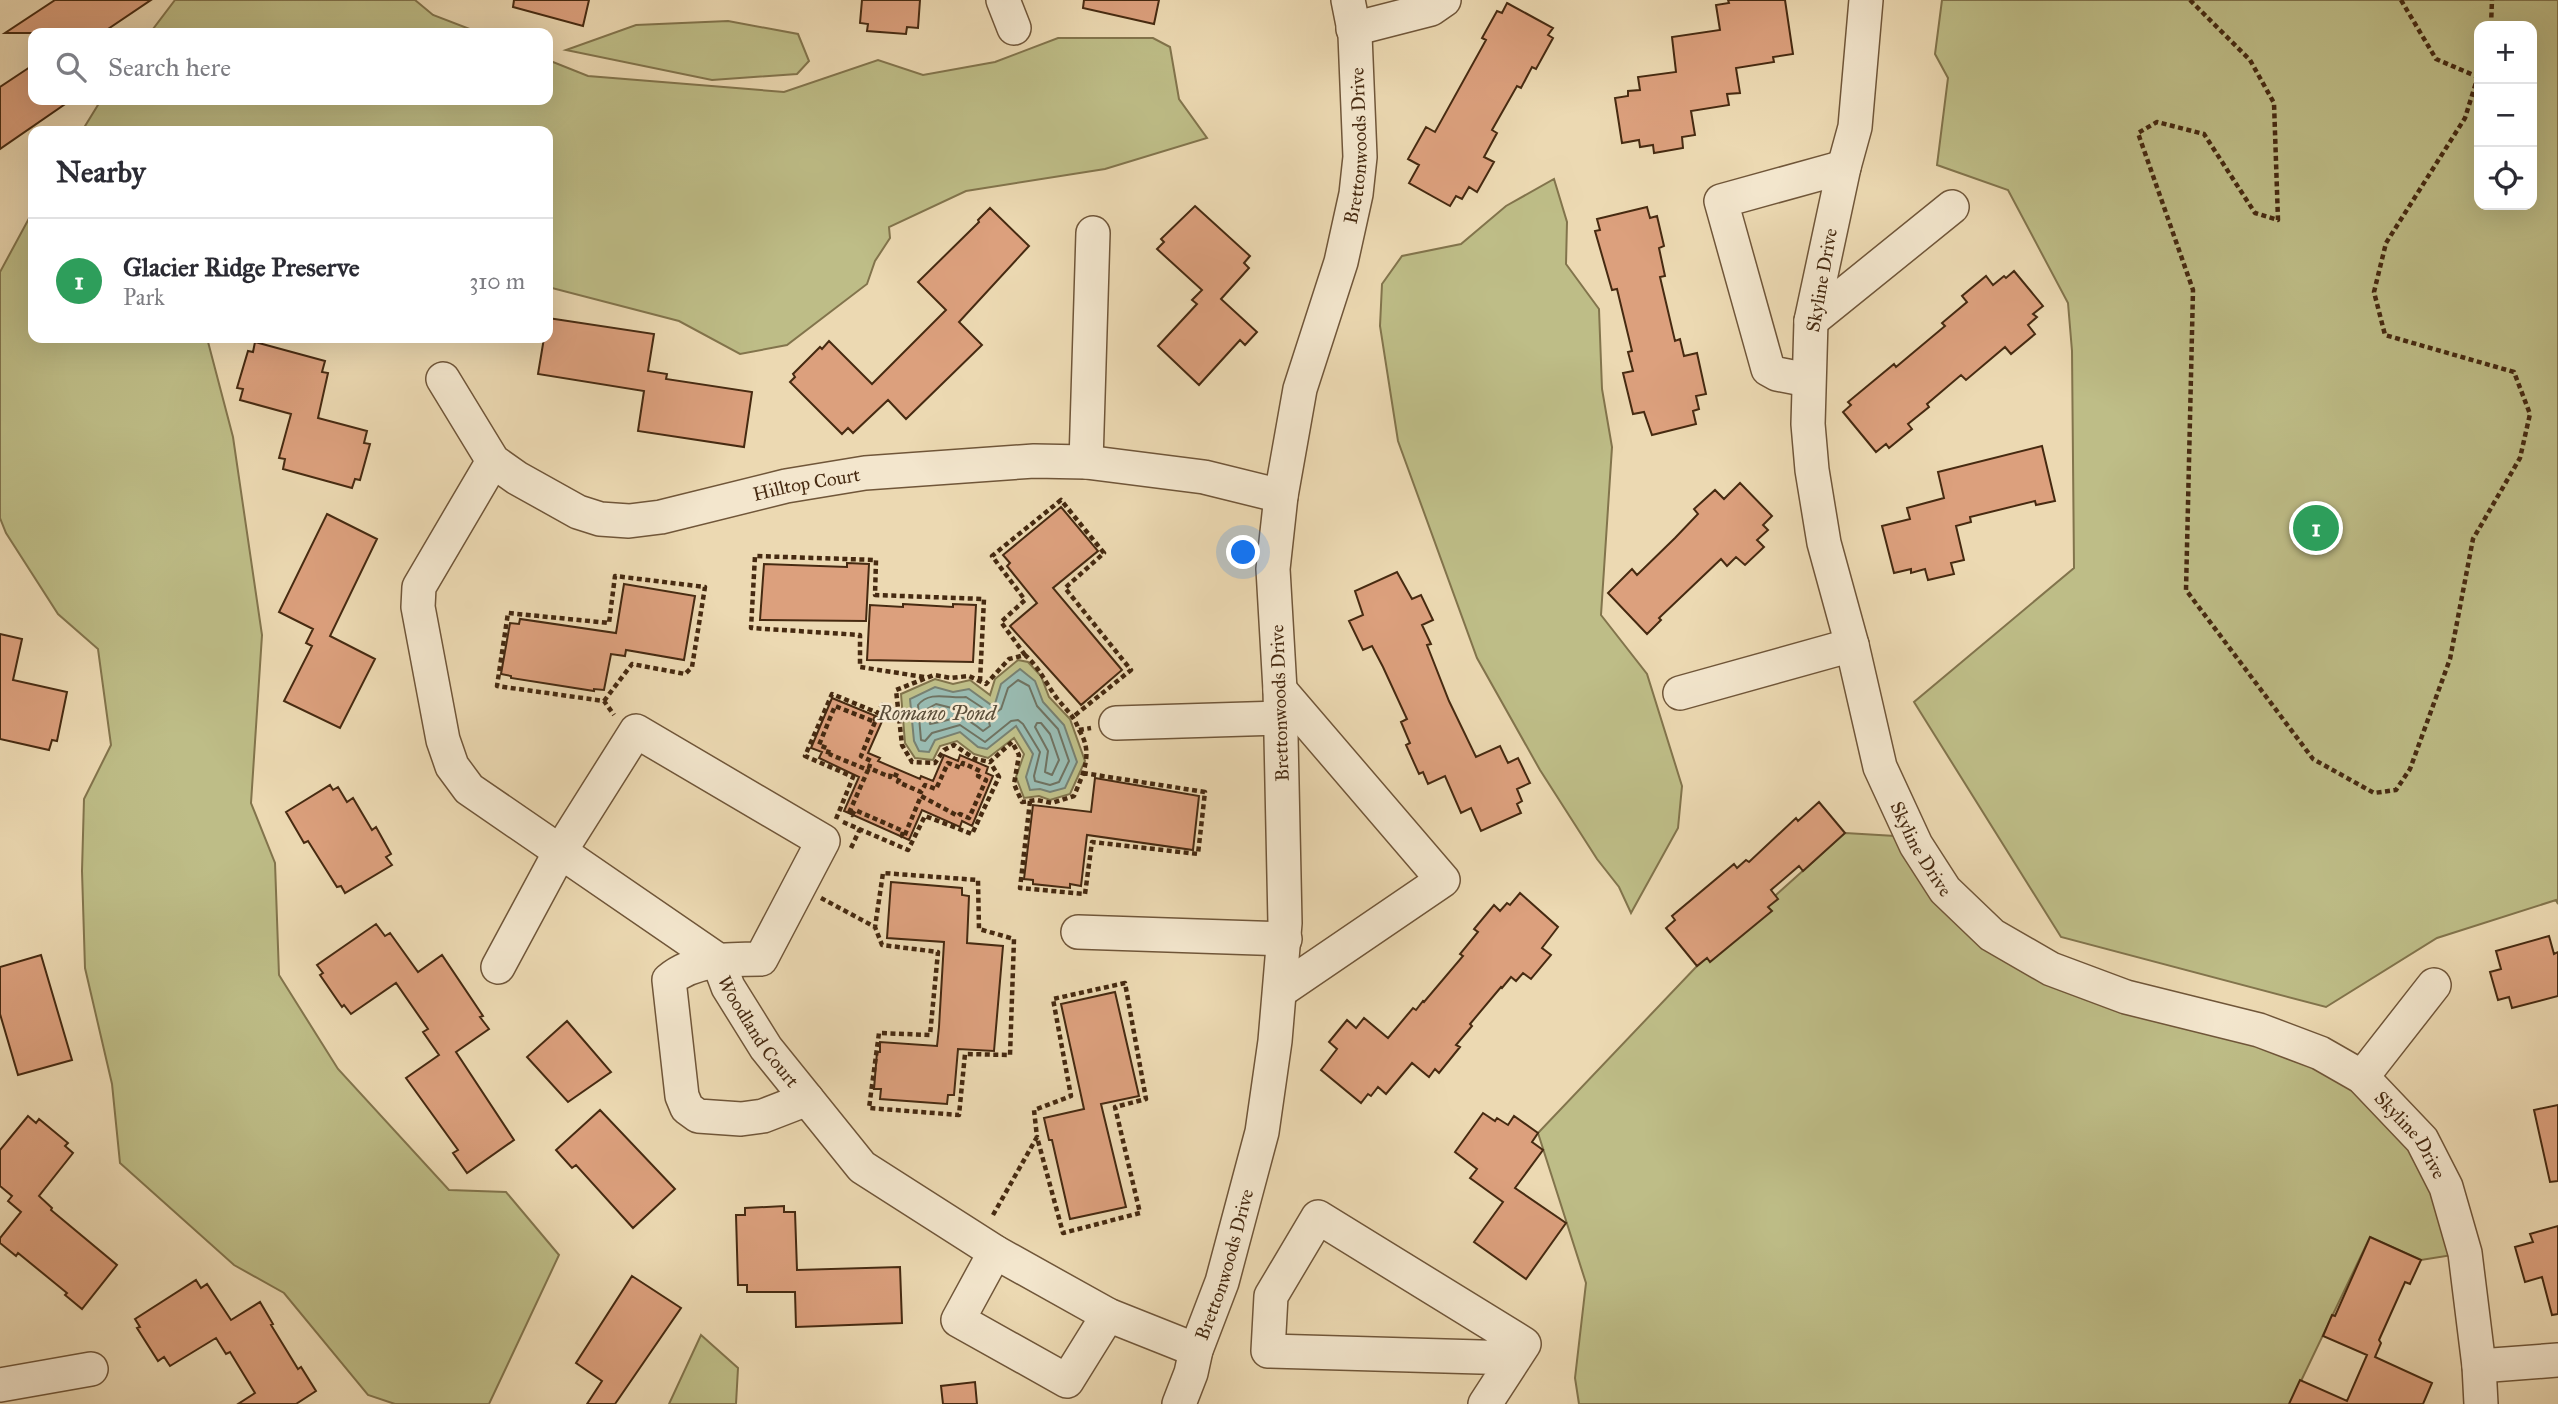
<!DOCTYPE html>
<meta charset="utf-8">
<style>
body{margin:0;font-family:"IM FELL Great Primer",serif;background:#f2f2f3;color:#2b2b33}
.controls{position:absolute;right:21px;top:21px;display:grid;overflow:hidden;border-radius:14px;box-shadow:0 7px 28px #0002}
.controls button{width:63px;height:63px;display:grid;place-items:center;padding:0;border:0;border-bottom:2px solid #e1e1e2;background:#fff;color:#2b2b33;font:35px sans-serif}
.you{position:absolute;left:1244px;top:553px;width:24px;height:24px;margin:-18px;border:5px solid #fff;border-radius:50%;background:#1a73e8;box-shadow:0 0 0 10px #1a73e833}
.badge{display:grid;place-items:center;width:46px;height:46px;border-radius:50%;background:#8f2418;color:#fff;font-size:23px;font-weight:700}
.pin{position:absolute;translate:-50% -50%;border:4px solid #fff;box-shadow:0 2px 7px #0006}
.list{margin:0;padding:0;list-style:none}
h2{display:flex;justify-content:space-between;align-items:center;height:91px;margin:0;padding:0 28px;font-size:30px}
h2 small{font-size:23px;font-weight:400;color:#7c7c81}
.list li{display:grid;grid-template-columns:46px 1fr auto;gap:21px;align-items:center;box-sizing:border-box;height:126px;padding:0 28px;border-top:2px solid #e1e1e2}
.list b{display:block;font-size:26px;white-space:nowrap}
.list p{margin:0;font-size:23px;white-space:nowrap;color:#7c7c81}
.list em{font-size:23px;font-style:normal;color:#7c7c81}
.icon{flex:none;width:38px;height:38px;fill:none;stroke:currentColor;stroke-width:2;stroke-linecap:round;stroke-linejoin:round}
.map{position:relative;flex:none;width:2558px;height:1404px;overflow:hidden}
.search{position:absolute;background:#fff;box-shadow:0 7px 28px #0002;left:28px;top:28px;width:525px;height:77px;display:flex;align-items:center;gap:18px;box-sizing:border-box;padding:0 24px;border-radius:14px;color:#7c7c81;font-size:26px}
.panel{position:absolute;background:#fff;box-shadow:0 7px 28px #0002;left:28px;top:126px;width:525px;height:217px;border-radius:14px}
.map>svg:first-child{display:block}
</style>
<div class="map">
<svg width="2558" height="1404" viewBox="0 0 2558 1404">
<rect width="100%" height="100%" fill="#ecd9b2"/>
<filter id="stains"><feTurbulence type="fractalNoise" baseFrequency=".00286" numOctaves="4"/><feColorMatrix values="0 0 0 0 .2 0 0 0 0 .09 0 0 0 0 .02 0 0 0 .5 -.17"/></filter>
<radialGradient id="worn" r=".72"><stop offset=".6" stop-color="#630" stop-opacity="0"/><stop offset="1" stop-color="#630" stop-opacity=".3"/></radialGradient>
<path fill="#bebd87" stroke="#82744c" stroke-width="2" fill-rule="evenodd" d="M175 0H415L433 15 480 33H150Z
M1942 0H2558V904L2556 900 2437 938 2326 1007 2061 937 1914 702 2074 568 2072 351 2068 303 2008 190 1937 165 1948 78 1935 54ZM2479 26H2532V205H2479Z
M728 21 798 34 809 61 797 74 712 80 566 50 636 25Z
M1058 38H1153L1170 47 1179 99 1207 138 1105 169 966 191 889 227 890 238 875 261 867 284 787 345 740 354 679 321 548 287V131H82L101 100H548V60L588 76 784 92 878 60 923 75 995 62Z
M1554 179 1567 222 1566 264 1599 309 1602 389 1612 447 1601 615 1647 674 1682 786 1678 828 1631 913 1619 887 1597 859 1540 770 1477 658 1398 441 1380 326 1382 284 1402 256 1461 244 1506 206Z
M33 211V338H207L233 437 262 635 251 803 275 863 279 975 338 1069 449 1190 506 1192 559 1255 489 1404H395L368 1395 284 1293 234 1265 120 1163 112 1084 85 968 82 871 84 799 111 745 98 649 58 614 6 533 0 518V272Z
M1018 660 1028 662 1041 676 1049 697 1070 719 1085 761 1070 794 1050 800 1039 796 1024 798 1016 777 1024 754 1014 738 988 758 974 754 957 741 940 746 933 760 915 758 905 743 901 694 935 679 953 684 970 680 990 695 995 679Z
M1845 833 1912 837 1988 931 2320 1053 2422 1140 2465 1253 2421 1260 2370 1237 2290 1404H1579L1575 1378 1586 1283 1538 1133 1697 966Z
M701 1335 738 1368 736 1404H669Z"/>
<path fill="#99bab0" stroke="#788070" stroke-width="2" d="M1020 669 1035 681 1043 702 1064 725 1077 762 1065 788 1050 792 1040 789 1030 790 1026 777 1033 754 1016 726 987 749 978 747 960 732 935 740 929 752 919 751 914 741 910 699 935 687 953 692 969 689 994 707 1001 684Z"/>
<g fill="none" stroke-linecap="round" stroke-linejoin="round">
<path stroke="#707260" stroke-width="2" d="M1018 680 1029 686 1037 706 1058 729 1069 761 1059 782 1050 785 1035 781 1034 776 1040 752 1023 724 1018 720 1011 721 985 742 960 725 932 733 925 741 921 740 918 705C930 690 949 699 966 697L989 712 995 713 1001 709 1008 688Z
M936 704 952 708 965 706 989 722 990 726 983 731C956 709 959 720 930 724L927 709Z
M1037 723H1041L1050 734 1059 760 1052 775 1045 772 1048 751 1035 727Z"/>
</g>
<path fill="#dca07d" stroke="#462a11" stroke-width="2" d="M55 0H151L102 33H5Z
M514 0H589L583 26 513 7Z
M862 0H920L918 28 907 27 906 34 867 31 868 24 860 23Z
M1084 0H1159L1154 24 1083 8Z
M1728 0H1785L1793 54 1773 57 1774 62 1736 68 1740 93 1727 94 1729 105 1691 111 1695 135 1682 137 1683 148 1654 153 1653 145 1640 147 1639 140 1622 143 1615 98 1628 96V91L1640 90 1638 77 1676 72 1672 37 1720 30 1716 5 1729 3Z
M1507 3 1553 28 1548 35 1553 38 1536 69 1532 67 1521 88 1517 86 1492 130 1497 133 1484 157 1494 162 1477 192 1469 187 1462 199 1456 196 1450 206 1409 183 1419 165 1408 159 1426 127 1435 132 1486 40 1482 38 1497 11 1502 13Z
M33 65V100H71L0 149V87Z
M1195 206 1250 256 1244 263 1249 268 1221 299 1257 332 1245 345 1240 340 1199 385 1158 346 1197 304 1192 300 1202 290 1157 249 1164 242 1161 239Z
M1647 207 1650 218 1657 216 1664 246 1659 248 1665 276 1660 277 1675 341 1680 339 1684 356 1697 353 1706 394 1696 396 1699 409 1693 411 1696 424 1652 435 1644 412 1633 414 1623 373 1633 371 1628 352 1632 351 1617 289 1612 290 1595 231 1600 230 1597 219Z
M990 208 1029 246 959 322 982 345 906 419 888 400 853 433 848 428 842 434 790 382 795 377 793 374 820 347 822 349 829 341 872 384 946 310 918 282 979 222 978 220Z
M2014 271 2043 306 2033 314 2037 317 2028 325 2035 334 2011 354 2005 347 1966 380 1961 375 1927 404 1929 407 1908 424 1912 429 1889 448 1886 444 1876 452 1843 412 1851 405 1848 402 1894 364 1896 367 1945 326 1942 323 1967 302 1962 296 1986 276 1993 285 2004 276 2006 278Z
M548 318 654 334 648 371 667 374 666 379 752 392 744 447 638 431 644 391 538 374 544 338H548Z
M255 342 325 361 322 372 328 373 318 418 367 431 364 443 370 444 360 480 355 479 352 488 283 469 285 459 279 458 291 414 240 400 243 389 237 388 248 351 253 352Z
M2042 446 2055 501 2036 505 2035 501 1970 517 1971 522 1956 526 1964 560 1951 563 1954 574 1928 580 1925 569 1911 573V569L1894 573 1882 526 1910 519 1907 508 1944 498 1938 472Z
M1740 483 1772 516 1763 525 1768 530 1757 540 1764 547 1745 565 1736 557 1727 566 1721 559 1659 618 1661 620 1647 634 1608 593 1632 569 1637 575 1675 538 1698 514 1694 509 1715 490 1724 499Z
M1061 507 1098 551 1053 588 1122 670 1081 705 1010 626 1037 603 1007 566 1010 563 1003 555Z
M327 514 377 539 330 636 375 659 340 728 284 701 312 646 306 643 313 629 279 612Z
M847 563 869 564 866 621 760 620 764 564 847 567Z
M1397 572 1412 599 1421 595 1433 620 1422 625 1431 644 1427 645 1449 701 1476 757 1500 746 1508 763 1518 758 1530 783 1517 789 1522 801 1517 804 1521 813 1481 831 1471 808 1461 813 1445 776 1428 784 1423 772 1419 774 1406 745 1410 743 1401 722 1407 719 1383 667 1372 646 1363 650 1349 621 1363 615 1355 591Z
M624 584 695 596 684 660 626 650 625 656 611 654 604 690 594 689V691L511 678V676L501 674 510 623 519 624 520 619 616 633Z
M903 604 953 607V604L976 605 973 662 867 660 870 605 903 607Z
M0 634 22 639 13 680 67 692 57 741 52 740 49 750 0 739Z
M832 698 883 719 868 753 880 758 878 761 920 779 921 776 933 781 944 755 958 761 960 755 988 767 986 773 993 776 972 826 962 821 960 827 922 810 909 840 844 811 859 777 819 758 822 752 811 748Z
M1095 778 1199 796 1193 850 1087 835 1081 886 1070 884V888L1033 884V880L1024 879 1033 805 1091 812Z
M330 785 333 790 338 787 347 802 353 798 372 830 376 827 391 854 386 857 392 865 345 893 341 886 337 887 308 841 304 843 286 812Z
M1819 802 1845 833 1803 871 1799 866 1771 890 1778 899 1768 907 1772 911 1710 962 1707 958 1697 966 1666 928 1675 920 1672 916 1734 864 1737 868 1746 860 1749 862 1796 818 1798 821Z
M891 882 962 888V895L969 896 967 943 1003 946 994 1051 958 1049 954 1095H948L947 1104 880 1099 881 1089H874L877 1052H880V1042L937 1046 939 1027 944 942 887 938Z
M1520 893 1558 927 1542 948 1551 955 1531 979 1523 973 1516 981 1511 977 1502 988 1501 987 1470 1024 1472 1026 1456 1045 1460 1047 1439 1073 1435 1069 1429 1077 1412 1063 1386 1094 1378 1087 1371 1096 1368 1094 1361 1103 1321 1070 1337 1049 1329 1042 1347 1020 1356 1028 1364 1018 1388 1038 1413 1008 1416 1010 1423 1001 1424 1002 1463 956 1460 954 1478 932 1474 929 1494 905 1500 911 1507 903 1510 905Z
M376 924 385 936 390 933 418 972 442 955 483 1016 480 1017 489 1029 456 1052 514 1140 467 1173 453 1153 458 1150 406 1078 439 1055 423 1032 428 1029 396 983 351 1014 344 1005 342 1007 320 975 323 973 317 965Z
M2549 936 2554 954 2558 952V996L2512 1008 2509 997 2498 1000 2490 972 2501 969 2496 951Z
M41 955 72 1060 18 1075 0 1014V967Z
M1115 992 1139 1096 1101 1104 1126 1207 1070 1219 1052 1140H1049L1044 1118 1084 1109 1061 1004Z
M567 1021 611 1072 568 1102 527 1057Z
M2558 1105V1181L2550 1182 2534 1110Z
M600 1110 675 1189 633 1228 576 1165 572 1168 556 1150Z
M1483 1113 1495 1121 1497 1118 1508 1125 1514 1116 1538 1133 1532 1142 1543 1150 1515 1188 1566 1223 1526 1279 1474 1242 1503 1202 1470 1178 1477 1169 1455 1152Z
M28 1116 36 1123 39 1119 68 1143 65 1146 73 1153 39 1196 52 1208 51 1210 117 1265 82 1309 65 1295 67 1293 18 1253 16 1256 0 1243V1238L21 1212 8 1201 12 1196 0 1186V1150Z
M784 1206V1212H795L797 1270 900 1267 902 1323 796 1327 795 1292H747V1285H738L736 1215H745V1208Z
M2558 1226V1314L2552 1315 2542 1277 2525 1282 2515 1247 2533 1242 2530 1234Z
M2370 1237 2421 1260 2410 1284 2405 1282 2379 1340 2381 1343 2375 1357 2432 1383 2423 1404H2289L2300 1380 2347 1401 2367 1355 2323 1336 2332 1315 2335 1316Z
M632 1276 681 1308 615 1404H587L602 1381 576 1363Z
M196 1280 201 1288 207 1284 231 1320 260 1302 273 1324 271 1325 298 1369 301 1367 316 1391 296 1404H238L255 1393 230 1352 226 1354 216 1338 170 1366 164 1357 158 1361 137 1328 140 1327 135 1319Z
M975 1382 977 1404H943L941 1386Z"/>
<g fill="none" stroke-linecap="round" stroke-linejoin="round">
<g stroke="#705639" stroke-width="36">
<g id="minor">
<path d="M1003 0 1014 28"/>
<path id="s1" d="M1866 0 1855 127 1844 167 1811 321 1808 424 1812 470 1824 543 1852 645 1880 767 1916 845 1945 890 1992 935 2051 969 2126 997 2259 1030 2320 1053 2362 1077 2422 1140 2446 1187 2465 1253 2479 1366 2481 1404"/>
<path d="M1353 29 1431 9 1444 0"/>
<path d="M1811 321 1952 207"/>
<path id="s2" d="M443 379 493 461 517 478 578 512 600 519 629 521 661 517 786 486 865 473 1034 461 1086 462 1204 477 1281 496"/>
<path d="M1808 380 1777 374 1768 369 1721 201 1844 167"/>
<path id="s3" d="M493 461 419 587 418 607 443 740 452 766 469 789 718 960 728 987 766 1048 862 1167 995 1252 1108 1315 1196 1350"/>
<path d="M1086 462 1093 233"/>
<path d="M1680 693 1852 645"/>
<path d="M1116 723 1281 718"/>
<path d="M1078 932 1285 939"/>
<path d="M498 967 561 850 636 731 823 841 761 959C730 959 694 959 669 980L682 1096 687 1108 698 1116 741 1119 763 1116 807 1099"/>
<path d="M1280 991 1443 880 1280 690"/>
<path d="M2362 1077 2434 985"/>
<path d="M995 1252 958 1320 1067 1381 1108 1315"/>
<path d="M2479 1366 2558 1360"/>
<path d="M0 1385 91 1369"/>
<path id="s4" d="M1179 1404 1191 1373 1196 1350 1222 1282 1262 1132 1275 1041 1285 923 1280 690 1273 569 1281 496 1300 389 1341 262 1356 194 1360 157 1355 35 1348 0"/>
<path d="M1485 1404 1524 1344 1318 1217 1271 1296 1268 1351 1515 1358"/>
</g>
</g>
<path stroke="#462a11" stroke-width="4.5" stroke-dasharray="5 3.5" stroke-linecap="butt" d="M2190 0 2250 60 2274 103 2278 220 2255 213 2204 134 2157 122 2138 133 2193 290 2186 590 2313 759 2374 793 2396 790 2410 769 2450 659 2473 539 2520 458 2530 414 2514 372 2385 335 2374 292 2386 243 2465 118 2479 73
M2401 0 2436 59 2478 77
M2491 26 2492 0
M1025 655 1001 622 1025 600 992 556 1061 500 1104 553 1065 588 1131 670 1074 716
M924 677 860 667V635L751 628 755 556 876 560 875 595 984 599 980 681
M604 701 632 664 685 674 692 667 705 587 615 576 609 623 508 613 497 686 604 701 614 715
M875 722 861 756 871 761 869 768 890 777 891 773 900 777 898 782 921 792 925 785 936 789 948 763 961 768 963 763 980 771 978 776 986 780 969 818 960 814 958 816 921 796 904 837 902 836 903 831 855 810 852 815 849 813 868 770 829 754 827 756 829 749 819 745 835 706 875 722 876 712
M1079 730C1094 753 1083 774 1074 796L1052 803 1037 800 1022 802 1014 784 1019 755 1012 742 990 762 975 759 954 745 944 750 935 763 912 762 902 745 896 690 934 675 951 678 969 676 986 684 1009 659 1025 655C1039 667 1045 682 1056 697 1065 709 1074 715 1079 730L1091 728
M1030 801 1020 888 1085 894 1092 842 1198 854 1205 792 1083 773
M836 819 853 777 805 756 832 694 878 713 882 705 891 708 897 717
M843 822 908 850 925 816 972 834 999 777 990 762
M851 848 860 829
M821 898 875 927 882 945 938 952 930 1035 879 1033 869 1108 959 1115 965 1054 1010 1055 1014 939 979 929 978 880 883 873 875 927
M993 1215 1037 1137 1063 1233 1140 1213 1115 1107 1146 1099 1125 983 1053 999 1071 1096 1034 1110 1037 1137"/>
<use href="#minor" stroke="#f3e6cd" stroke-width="33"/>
</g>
<g text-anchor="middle" stroke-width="5" stroke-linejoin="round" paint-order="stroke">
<g font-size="19" fill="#462a11" stroke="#f3e6cd">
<text dy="7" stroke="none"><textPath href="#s4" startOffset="1283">Brettonwoods Drive</textPath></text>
<text transform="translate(1821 280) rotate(-80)" y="7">Skyline Drive</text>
<text dy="7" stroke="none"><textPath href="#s2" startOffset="429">Hilltop Court</textPath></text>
<text transform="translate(1279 703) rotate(-92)" y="7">Brettonwoods Drive</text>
<text dy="7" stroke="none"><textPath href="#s1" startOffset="872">Skyline Drive</textPath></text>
<text dy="7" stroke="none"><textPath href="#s3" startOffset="742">Woodland Court</textPath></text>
<text dy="7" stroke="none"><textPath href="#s1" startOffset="1460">Skyline Drive</textPath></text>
<text dy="7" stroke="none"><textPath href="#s4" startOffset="147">Brettonwoods Drive</textPath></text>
</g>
<g font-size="21" font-style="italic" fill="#5b4e39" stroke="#f3e6cd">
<text x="937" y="720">Romano Pond</text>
</g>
</g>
<rect width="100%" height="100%" filter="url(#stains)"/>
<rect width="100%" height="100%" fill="url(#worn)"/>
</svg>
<div class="controls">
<button>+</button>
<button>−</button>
<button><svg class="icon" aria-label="locate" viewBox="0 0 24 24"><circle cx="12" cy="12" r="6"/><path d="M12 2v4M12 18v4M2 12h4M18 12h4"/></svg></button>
</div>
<div class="you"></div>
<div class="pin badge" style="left:2316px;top:528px;background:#2e9e5b">1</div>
<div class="search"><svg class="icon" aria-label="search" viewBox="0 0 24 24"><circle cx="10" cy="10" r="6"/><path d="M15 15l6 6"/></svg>Search here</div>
<section class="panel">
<h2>Nearby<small></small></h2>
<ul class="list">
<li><span class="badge" style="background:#2e9e5b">1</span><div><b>Glacier Ridge Preserve</b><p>Park</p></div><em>310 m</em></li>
</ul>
</section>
</div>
